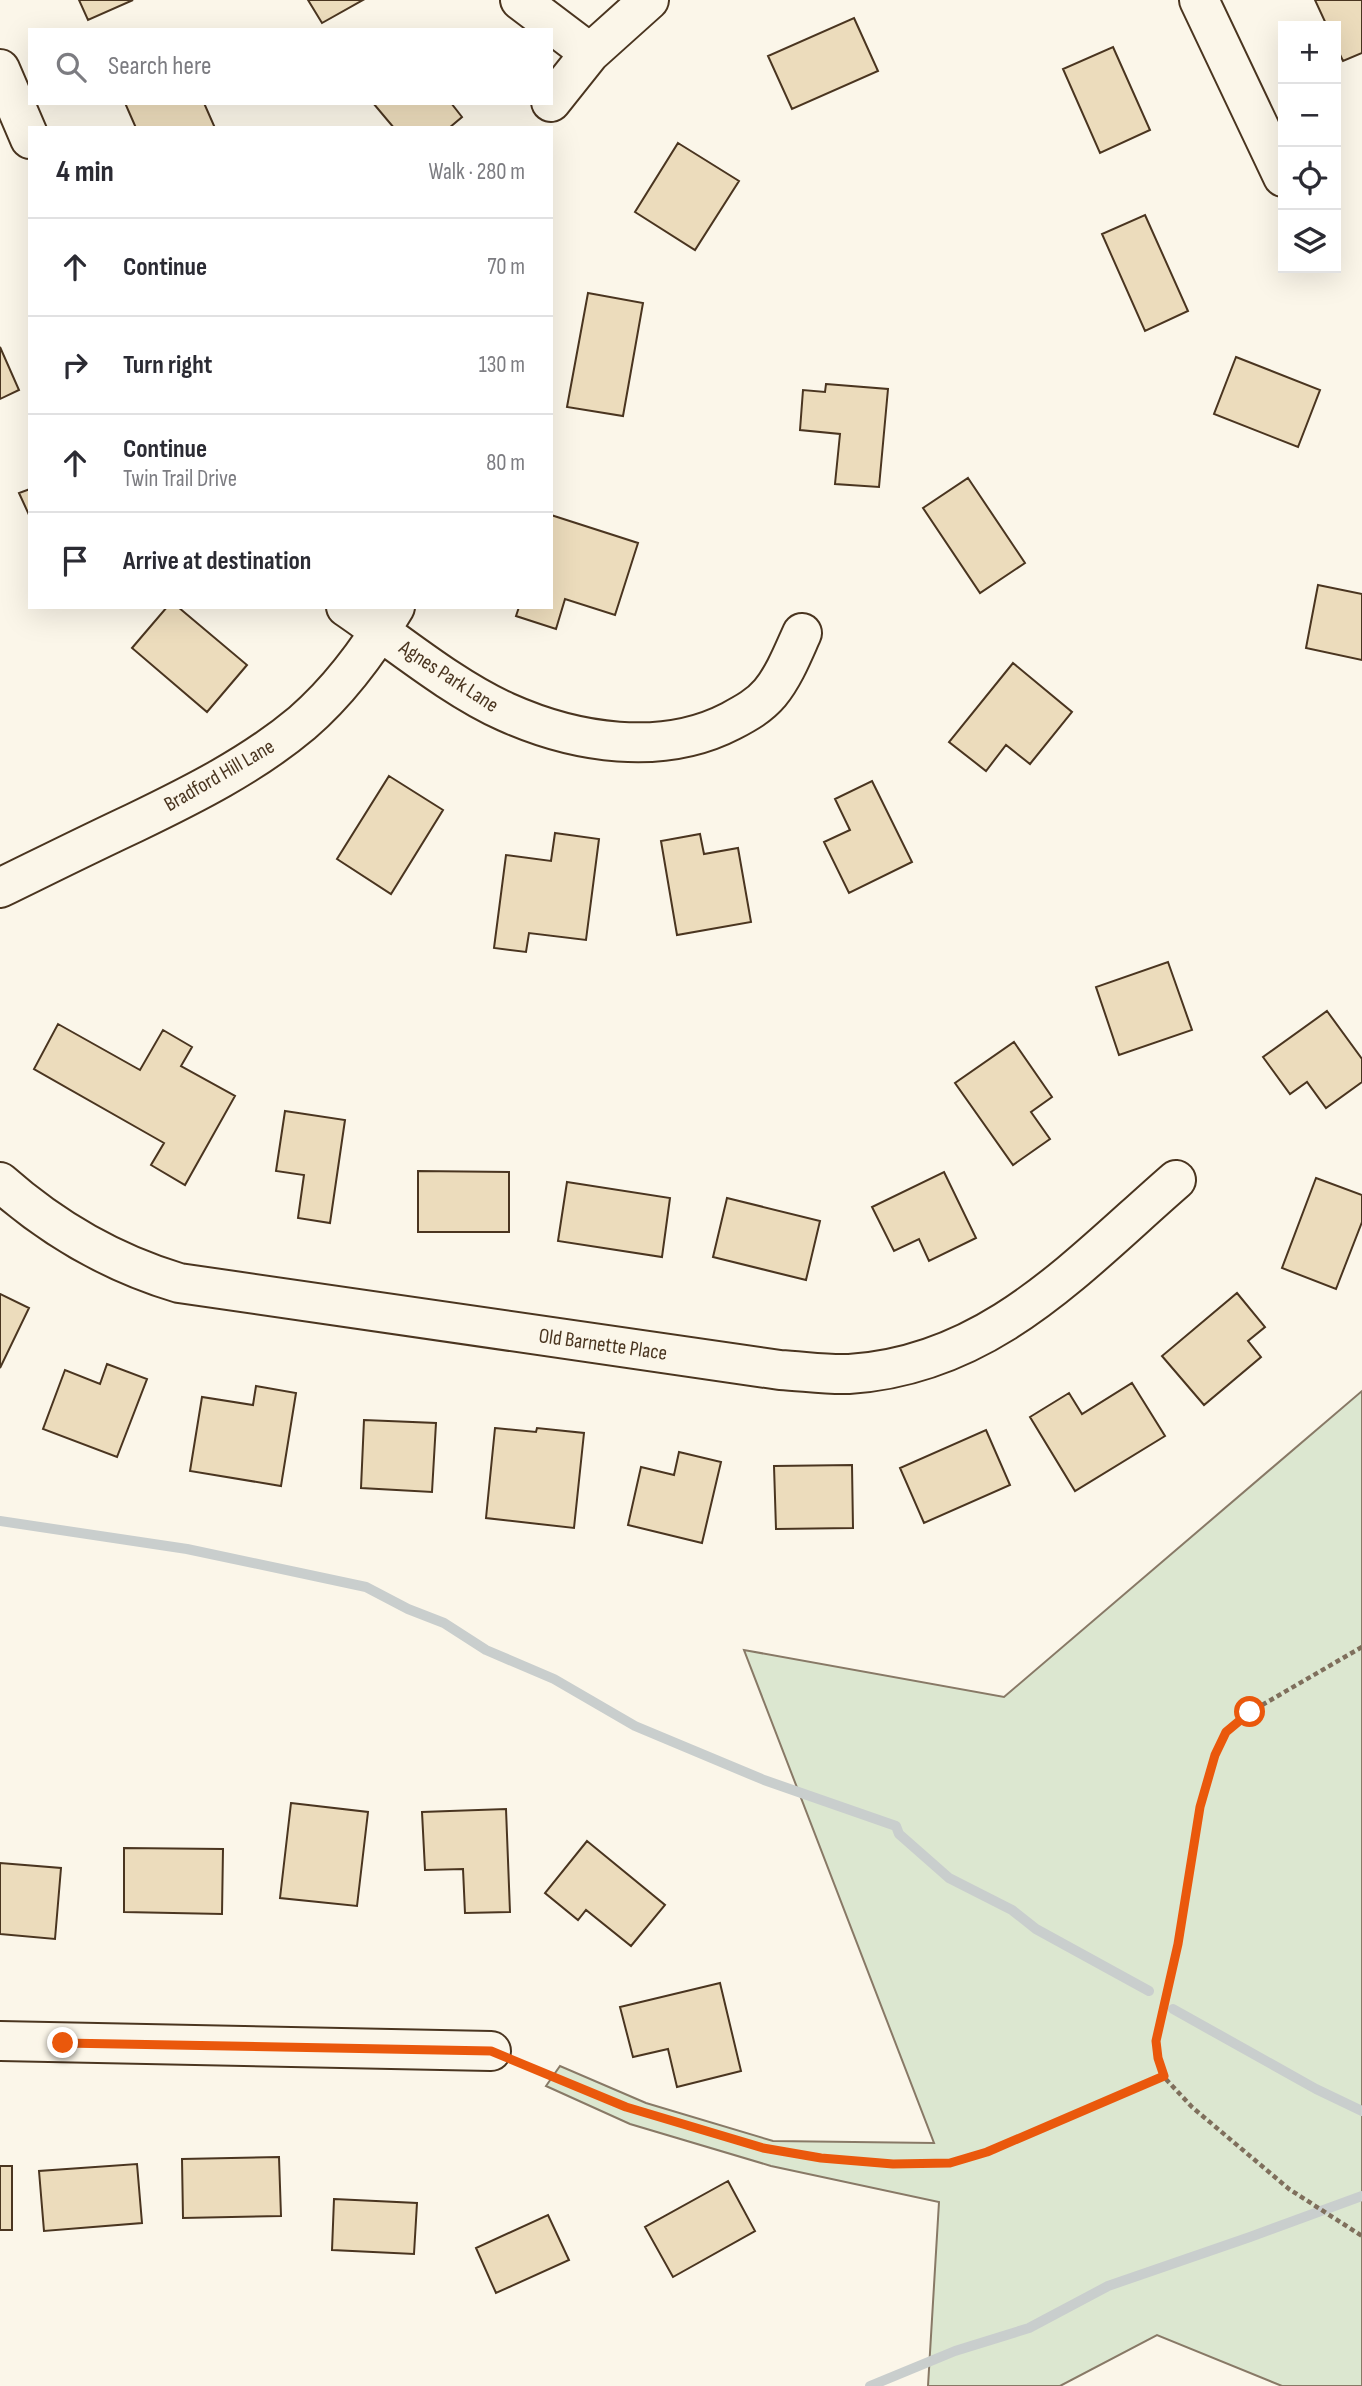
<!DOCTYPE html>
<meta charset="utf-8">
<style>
body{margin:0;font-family:"Sofia Sans Condensed",sans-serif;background:#f2f2f3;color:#2b2b33}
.controls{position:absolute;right:21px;top:21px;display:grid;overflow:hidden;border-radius:0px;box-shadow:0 7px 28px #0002}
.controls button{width:63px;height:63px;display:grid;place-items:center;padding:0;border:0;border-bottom:2px solid #e1e1e2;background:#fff;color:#2b2b33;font:35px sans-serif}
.stop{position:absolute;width:21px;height:21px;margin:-16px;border:5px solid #ea580c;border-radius:50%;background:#fff}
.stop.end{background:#ea580c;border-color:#fff;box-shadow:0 2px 7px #0008}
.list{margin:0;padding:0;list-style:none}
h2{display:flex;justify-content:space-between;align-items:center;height:91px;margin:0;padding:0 28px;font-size:30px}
h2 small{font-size:23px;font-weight:400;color:#7c7c81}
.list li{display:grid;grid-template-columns:46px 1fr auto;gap:21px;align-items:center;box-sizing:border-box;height:98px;padding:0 28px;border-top:2px solid #e1e1e2}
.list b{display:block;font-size:26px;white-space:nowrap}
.list p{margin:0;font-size:23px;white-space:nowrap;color:#7c7c81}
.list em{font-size:23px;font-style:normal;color:#7c7c81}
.icon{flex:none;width:38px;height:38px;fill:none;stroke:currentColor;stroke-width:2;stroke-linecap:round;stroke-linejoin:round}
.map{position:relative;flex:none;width:1362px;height:2386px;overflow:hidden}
.search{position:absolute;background:#fff;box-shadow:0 7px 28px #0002;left:28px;top:28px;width:525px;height:77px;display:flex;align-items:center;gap:18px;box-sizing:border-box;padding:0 24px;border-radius:0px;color:#7c7c81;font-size:26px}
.panel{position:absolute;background:#fff;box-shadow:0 7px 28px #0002;left:28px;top:126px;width:525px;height:483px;border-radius:0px}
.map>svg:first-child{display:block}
</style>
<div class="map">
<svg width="1362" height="2386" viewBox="0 0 1362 2386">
<rect width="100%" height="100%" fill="#fbf6e9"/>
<path fill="#dce7d0" stroke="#887966" stroke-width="2" d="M1362 1391V2386H1282L1157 2335 1060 2386H928L939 2202 771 2166 630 2124 546 2086 560 2066 646 2103 773 2141 934 2143 744 1650 1004 1697Z"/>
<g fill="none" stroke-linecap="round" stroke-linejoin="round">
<path stroke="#c9cecd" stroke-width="10" d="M0 1521 187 1549 366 1587 408 1609 444 1623 486 1650 554 1679 635 1726 764 1780 896 1826 899 1834 949 1878 1012 1910 1036 1929 1149 1991
M1173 2009 1316 2089 1362 2111
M870 2386 955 2351 1029 2328 1108 2286 1250 2237 1362 2196"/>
</g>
<path fill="#ecdcbc" stroke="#4a3520" stroke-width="2" d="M79 0H133L88 20Z
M308 0H363L322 23Z
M1315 0H1362V53L1343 61 1336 46V26H1327Z
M854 18 878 71 792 109 768 56Z
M1113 47 1150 130 1100 153 1063 69Z
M125 103H204L215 128H136Z
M373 103H451L462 117 449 128H394Z
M678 143 739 181 695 250 635 212Z
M1145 215 1188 311 1145 331 1102 234Z
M588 293 643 303 623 416 567 407Z
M0 347 19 390 0 399Z
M1236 357 1320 390 1298 447 1214 414Z
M826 384 888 389 879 487 835 484 840 434 800 430 803 390 825 392Z
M968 478 1025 563 980 593 923 508Z
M30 489V517L19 493Z
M551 515 638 543 615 615 565 599 556 629 516 616 519 607H551Z
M1318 585 1362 594V660L1306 648Z
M167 607H178L247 665 207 712 132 648Z
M1013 663 1072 712 1030 764 1006 745 986 771 949 742Z
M389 776 443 810 391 894 337 859Z
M872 781 912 862 849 893 824 842 850 830 835 799Z
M555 833 599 839 586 940 529 933 526 952 494 948 506 855 551 861Z
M700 834 704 854 738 848 751 922 677 935 661 841Z
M1168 962 1192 1030 1119 1055 1096 987Z
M1327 1011 1362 1059V1082L1326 1108 1307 1082 1290 1094 1263 1057Z
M58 1024 140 1070 163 1030 192 1047 181 1066 235 1096 185 1185 151 1165 164 1143 34 1069Z
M1014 1042 1052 1097 1031 1112 1050 1139 1013 1165 955 1083Z
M285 1111 345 1120 330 1223 298 1218 304 1175 276 1171Z
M418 1171 509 1172V1232H418Z
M944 1172 976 1238 929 1261 919 1239 894 1251 872 1207Z
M1316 1178 1362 1195V1222L1336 1289 1282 1268Z
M567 1182 670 1198 662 1257 558 1241Z
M727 1198 820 1221 806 1280 713 1257Z
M1237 1293 1265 1327 1248 1341 1261 1357 1204 1405 1162 1356Z
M0 1294 29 1308 0 1368Z
M107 1364 147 1379 117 1457 43 1429 65 1370 100 1384Z
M1132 1383 1165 1436 1075 1491 1030 1417 1069 1393 1082 1414Z
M256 1386 296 1393 281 1486 190 1471 202 1397 253 1405Z
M364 1420 436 1423 432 1492 361 1488Z
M495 1428 536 1432 537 1428 584 1433 574 1528 486 1518Z
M986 1430 1010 1485 924 1523 900 1468Z
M679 1452 721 1462 702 1543 628 1525 641 1467 674 1475Z
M852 1465 853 1528 776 1529 774 1466Z
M291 1803 368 1812 357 1906 280 1898Z
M506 1809 510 1912 465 1913 463 1869 425 1870 422 1812Z
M587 1841 665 1905 631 1946 586 1910 578 1920 545 1893Z
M124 1848 223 1849 222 1914 124 1912Z
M0 1863 61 1868 55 1939 0 1934Z
M720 1983 741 2071 677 2087 668 2049 633 2057 620 2007Z
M279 2157 281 2216 183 2218 182 2159Z
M137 2164 142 2223 44 2231 39 2171Z
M0 2166H12V2230H0Z
M728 2181 755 2231 673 2277 645 2227Z
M334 2199 417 2203 414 2254 332 2250Z
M548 2215 569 2260 496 2293 476 2248Z"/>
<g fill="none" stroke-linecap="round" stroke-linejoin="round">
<g stroke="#4a3520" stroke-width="42">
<path id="minor" d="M520 0 590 53
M1199 0 1283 177
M0 69 30 139
M551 102 590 53 649 0
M346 607C396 641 452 688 506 712 575 743 662 757 731 721 746 713 759 706 770 693 784 676 793 653 802 633
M0 888C45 866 89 844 134 823 192 795 252 765 302 723 339 691 370 649 395 607
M0 1182C52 1228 112 1263 179 1283L780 1370C802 1371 826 1375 849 1374 990 1365 1076 1267 1176 1180
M0 2041 491 2051"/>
</g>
<path stroke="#7f6f5c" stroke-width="4.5" stroke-dasharray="5 3.5" stroke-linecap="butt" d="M1362 1647 1250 1712 1226 1732 1215 1755 1200 1807 1178 1944 1156 2041 1158 2058 1163 2076 1192 2107 1289 2189 1362 2236
M525 2065 626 2107 763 2148 821 2158 893 2163H950L987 2152 1163 2076"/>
<use href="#minor" stroke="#fbf6e9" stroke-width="38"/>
</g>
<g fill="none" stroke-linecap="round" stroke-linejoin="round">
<path stroke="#ea580c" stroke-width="9" d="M63 2043 491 2051 626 2107 763 2148 821 2158 893 2164 950 2163 987 2152 1164 2076 1158 2058 1156 2041 1178 1944 1200 1807 1215 1755 1226 1732 1250 1712"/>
</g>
<g text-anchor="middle" stroke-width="5" stroke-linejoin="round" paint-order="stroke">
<g font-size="21" fill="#4a3520" stroke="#fbf6e9">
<text transform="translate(449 676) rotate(33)" y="7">Agnes Park Lane</text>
<text transform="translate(219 775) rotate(-30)" y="7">Bradford Hill Lane</text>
<text transform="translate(603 1344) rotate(8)" y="7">Old Barnette Place</text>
</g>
</g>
</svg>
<div class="controls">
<button>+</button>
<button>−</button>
<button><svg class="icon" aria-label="locate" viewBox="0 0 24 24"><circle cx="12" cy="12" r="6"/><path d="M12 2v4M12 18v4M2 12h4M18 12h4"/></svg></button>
<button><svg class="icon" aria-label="layers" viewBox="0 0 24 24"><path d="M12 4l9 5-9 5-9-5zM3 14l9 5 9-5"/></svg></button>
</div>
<div class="stop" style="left:1250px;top:1712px"></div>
<div class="stop end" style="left:63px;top:2043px"></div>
<div class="search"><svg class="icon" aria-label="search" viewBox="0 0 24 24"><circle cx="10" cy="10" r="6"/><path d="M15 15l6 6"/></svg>Search here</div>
<section class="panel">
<h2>4 min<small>Walk · 280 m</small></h2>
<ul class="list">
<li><svg class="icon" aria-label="ahead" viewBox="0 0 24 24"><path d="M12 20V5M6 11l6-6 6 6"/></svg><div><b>Continue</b></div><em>70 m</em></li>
<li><svg class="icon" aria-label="right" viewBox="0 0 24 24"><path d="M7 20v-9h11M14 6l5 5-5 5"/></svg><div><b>Turn right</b></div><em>130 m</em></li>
<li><svg class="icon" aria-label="ahead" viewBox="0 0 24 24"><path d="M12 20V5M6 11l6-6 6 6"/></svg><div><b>Continue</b><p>Twin Trail Drive</p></div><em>80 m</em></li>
<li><svg class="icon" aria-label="arrive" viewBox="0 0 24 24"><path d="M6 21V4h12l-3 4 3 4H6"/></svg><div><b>Arrive at destination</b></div></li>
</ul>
</section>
</div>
